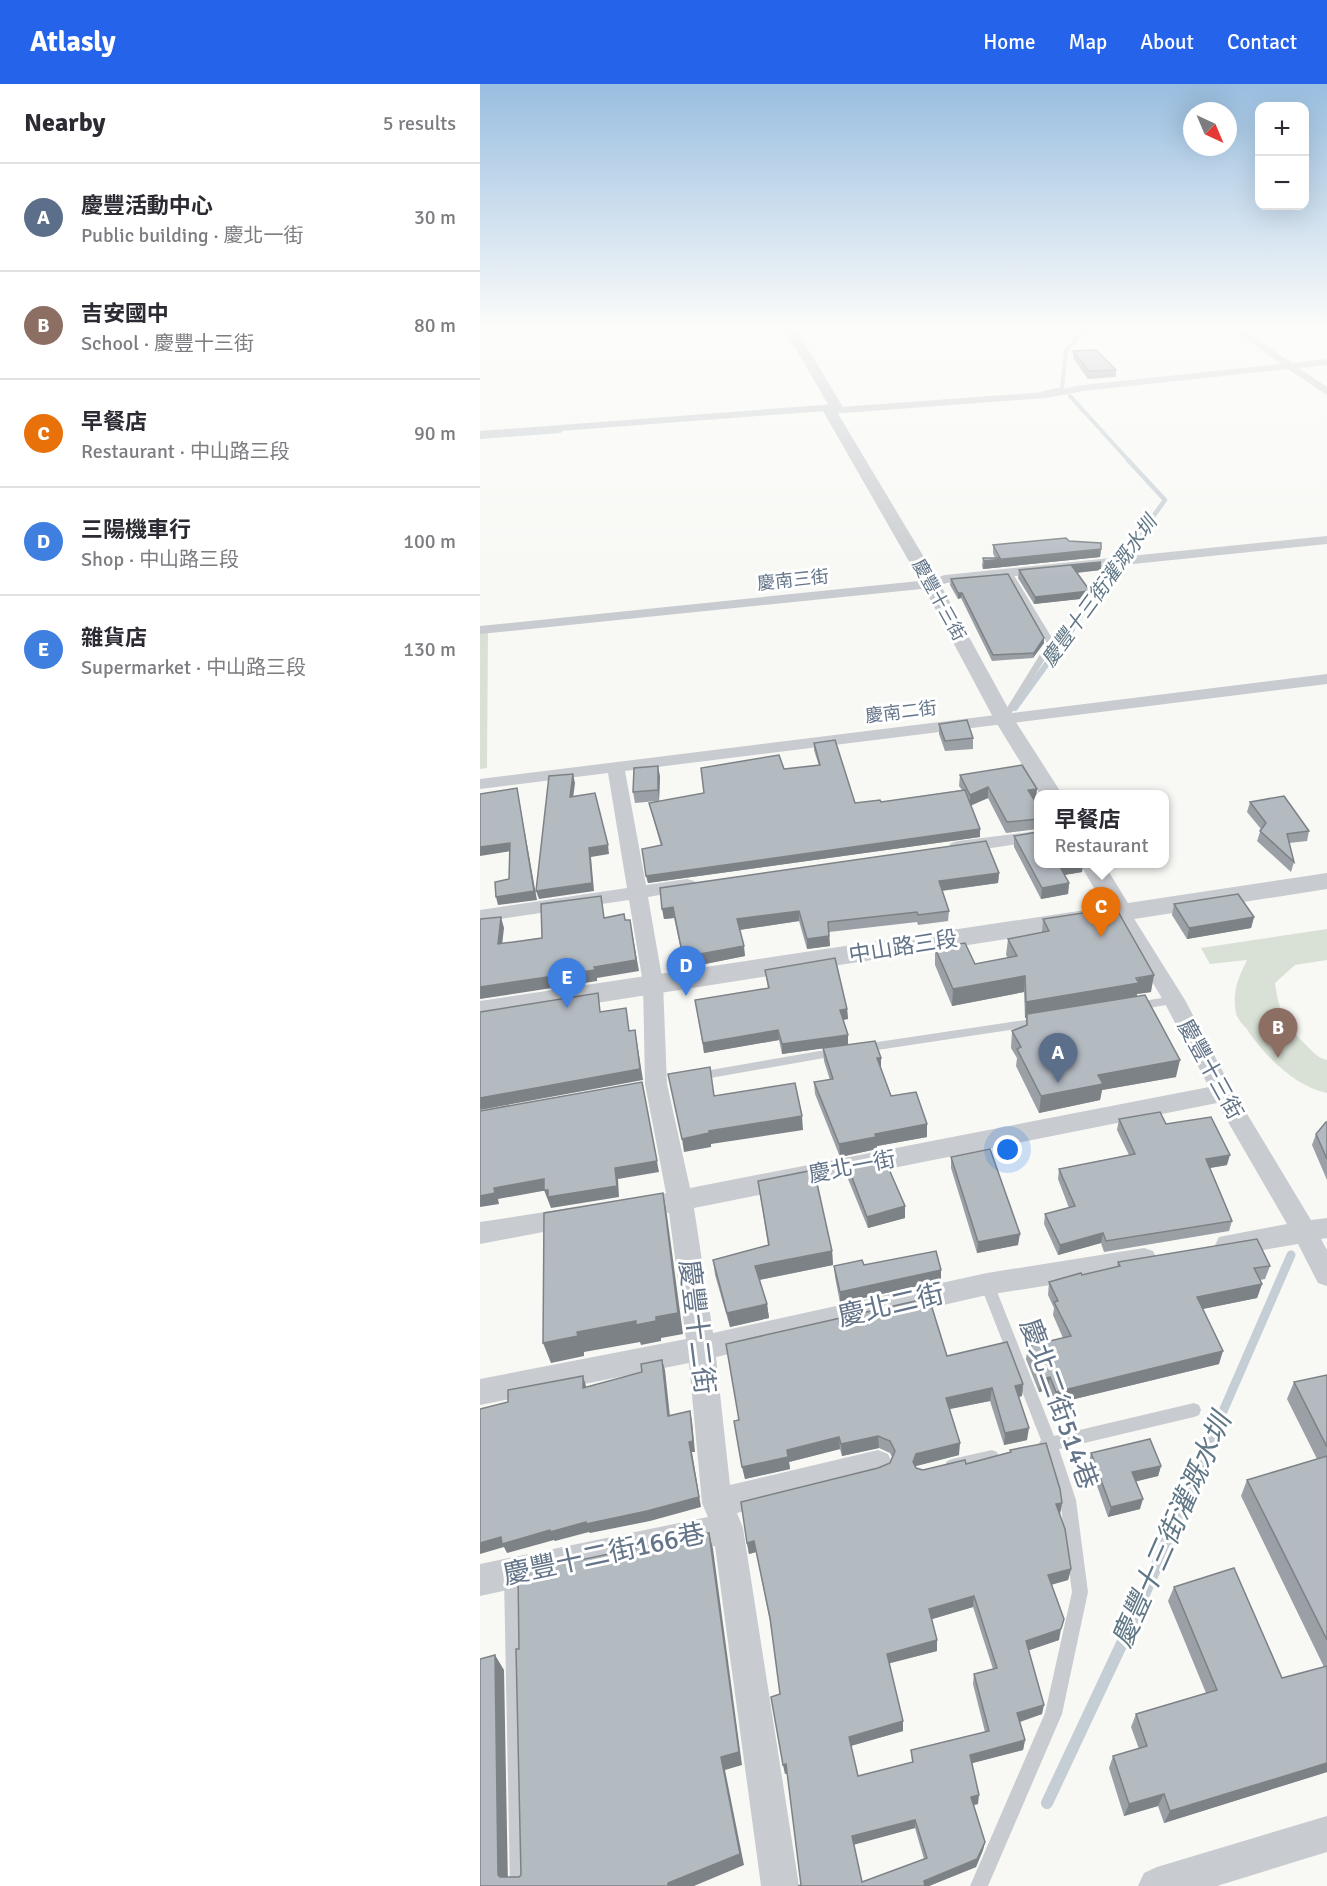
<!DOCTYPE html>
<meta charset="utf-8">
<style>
body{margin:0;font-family:Signika,"Noto Sans TC",sans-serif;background:#f2f2f3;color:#2b2b33}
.controls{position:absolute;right:18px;top:18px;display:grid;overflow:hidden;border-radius:12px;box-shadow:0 6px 24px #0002}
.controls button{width:54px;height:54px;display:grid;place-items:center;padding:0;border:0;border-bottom:2px solid #e1e1e2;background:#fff;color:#2b2b33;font:30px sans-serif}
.compass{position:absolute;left:703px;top:18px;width:54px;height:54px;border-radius:50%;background:#fff;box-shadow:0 6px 24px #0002;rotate:136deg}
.you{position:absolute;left:528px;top:1066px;width:21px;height:21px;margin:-15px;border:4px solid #fff;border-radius:50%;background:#1a73e8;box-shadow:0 0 0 9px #1a73e833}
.badge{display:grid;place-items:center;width:39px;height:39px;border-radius:50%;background:#2563eb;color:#fff;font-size:20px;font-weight:700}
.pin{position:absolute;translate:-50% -50px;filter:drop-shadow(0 2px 3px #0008)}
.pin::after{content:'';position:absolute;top:32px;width:21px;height:18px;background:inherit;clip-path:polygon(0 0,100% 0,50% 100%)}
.popup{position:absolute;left:554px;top:706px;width:135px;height:78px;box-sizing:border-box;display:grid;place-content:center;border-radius:12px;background:#fff;filter:drop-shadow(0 2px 4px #0005);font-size:20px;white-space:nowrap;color:#7c7c81}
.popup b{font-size:22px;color:#2b2b33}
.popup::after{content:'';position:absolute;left:50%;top:100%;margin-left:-12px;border:12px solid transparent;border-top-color:#fff}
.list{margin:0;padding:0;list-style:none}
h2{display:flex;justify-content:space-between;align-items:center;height:78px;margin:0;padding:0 24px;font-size:26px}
h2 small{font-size:20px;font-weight:400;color:#7c7c81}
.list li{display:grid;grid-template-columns:39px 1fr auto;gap:18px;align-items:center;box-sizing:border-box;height:108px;padding:0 24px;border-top:2px solid #e1e1e2}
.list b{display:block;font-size:22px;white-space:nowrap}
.list p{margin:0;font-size:20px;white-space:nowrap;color:#7c7c81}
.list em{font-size:20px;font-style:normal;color:#7c7c81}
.map{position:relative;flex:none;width:847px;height:1802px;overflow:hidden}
header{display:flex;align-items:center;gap:36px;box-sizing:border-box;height:84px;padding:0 30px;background:#2563eb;color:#fff}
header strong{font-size:28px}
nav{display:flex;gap:33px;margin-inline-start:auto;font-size:21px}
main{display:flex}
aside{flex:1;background:#fff}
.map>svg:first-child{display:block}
</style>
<header>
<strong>Atlasly</strong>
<nav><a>Home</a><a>Map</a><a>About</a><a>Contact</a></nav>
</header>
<main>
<aside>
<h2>Nearby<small>5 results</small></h2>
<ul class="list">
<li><span class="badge" style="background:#5c6f8a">A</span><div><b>慶豐活動中心</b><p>Public building · 慶北一街</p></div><em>30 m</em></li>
<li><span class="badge" style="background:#8d6e63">B</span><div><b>吉安國中</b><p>School · 慶豐十三街</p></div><em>80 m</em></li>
<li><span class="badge" style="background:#e8710a">C</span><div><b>早餐店</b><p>Restaurant · 中山路三段</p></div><em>90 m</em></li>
<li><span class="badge" style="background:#3f7fe0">D</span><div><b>三陽機車行</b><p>Shop · 中山路三段</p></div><em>100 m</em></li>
<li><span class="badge" style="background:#3f7fe0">E</span><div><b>雜貨店</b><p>Supermarket · 中山路三段</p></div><em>130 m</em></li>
</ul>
</aside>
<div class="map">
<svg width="847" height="1802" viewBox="0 0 847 1802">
<rect width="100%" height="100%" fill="#f8f8f5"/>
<path fill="#d9e1d6" d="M8 547 7 684 0 685V548Z
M847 845V876L815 881 795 899C799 929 806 942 828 963 834 969 838 974 847 976V1009C815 1003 783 970 766 944 762 940 757 934 756 929 752 907 758 895 767 876L730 880 721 864Z"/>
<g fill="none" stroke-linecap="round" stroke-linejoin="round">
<path stroke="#c4ced4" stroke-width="4" d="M564 309 582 305 586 267 606 243
M590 312 650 378
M0 353 80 347"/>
<path stroke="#c4ced4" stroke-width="4.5" d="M591 546 685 416 648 376"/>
<path stroke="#c4ced4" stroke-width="6" d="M535 624 592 545"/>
<path stroke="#c4ced4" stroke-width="9" d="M724 1371 811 1171"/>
<path stroke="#c4ced4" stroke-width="12" d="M567 1719 652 1538 725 1370"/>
<path fill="#c8cbcf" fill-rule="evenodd" d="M529 486 532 488 575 559 528 635 524 637 520 635 567 559 526 488Z
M694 912 699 916 698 919 657 926 652 922 657 918Z
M559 934 563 935 564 938 563 941 384 968 380 967 378 964 380 961 384 960Z
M357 964 361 965 363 968 361 971 219 996 215 995 213 992 215 989 219 988Z
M507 1194 512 1196 514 1200 574 1352 714 1319 719 1321 721 1326 719 1331 714 1333 579 1365 596 1416 608 1508 582 1630 508 1802H490L565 1629 592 1508 580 1416 565 1368 560 1366 558 1361 561 1356 500 1200 502 1196Z
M512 1366 517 1368 519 1373 517 1378 512 1380 472 1389 467 1387 465 1382 467 1377 472 1375Z
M32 1484 38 1486 40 1492 48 1802H30L24 1492 26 1486Z"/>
<path fill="#c8cbcf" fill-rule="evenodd" d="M750 243H760L812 279 847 275V281L819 284 847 303V311L808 285 603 307 566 314 350 330 345 327 0 353V347L356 320 361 323 566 308 603 301 801 280Z
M847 452V460L467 499 451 504 0 550V542L449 496 465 491Z
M847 590V600L145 687 166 801 207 795 214 797 217 801 214 805 168 813 183 899 187 1000 210 1104 729 1003 683 916 631 829 634 825 641 823 648 825 705 916 752 1005 831 1136 847 1134V1154L841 1155 847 1166V1202L838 1199 818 1160 748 1172 739 1169 735 1161 739 1153 807 1140 737 1019 214 1124 233 1249 507 1189 664 1164 673 1167 677 1175 673 1183 664 1186 507 1211 236 1273 250 1401 398 1366 408 1370 413 1380 408 1390 398 1394 257 1429 263 1444 319 1802H281L235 1462 0 1512V1480L228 1433 222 1419 209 1279 0 1321V1295L206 1255 189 1129 178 1126 175 1119 178 1112 186 1109 165 1000 163 899 149 816 0 838V826L147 804 128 689 0 705V695Z
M558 747V757L478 769 471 767 469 763 471 759 478 757Z
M91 1124 100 1127 104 1134 100 1141 0 1160V1138Z
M847 1732V1768L737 1802H658L664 1789 677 1783Z"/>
<path fill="#c8cbcf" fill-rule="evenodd" d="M303 243H315L363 323 357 328 460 500 534 635 582 710H560L514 635 442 500 343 327 349 322Z
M600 780H624L648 819 847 789V805L0 937V917L625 823Z"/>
</g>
<path fill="#9aa0a5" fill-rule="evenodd" d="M593 267 636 286V293L608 295 593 274Z
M589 457 621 465 620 473 503 485 502 482 503 474H515L513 469V461Z
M621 478V486L597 489 609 514 554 520 538 494 539 486Z
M471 495 564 559 553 574 512 577 481 514 478 515 470 501Z
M459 640 493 654V665L465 667 459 650Z
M334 659 375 719 401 718 482 706 479 702 480 691 556 715 554 716 558 722V745L526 749 508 714 491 721 500 753 168 799 162 765 181 762 169 719 177 717 155 719 153 708 180 692 179 717 224 709 304 685 339 682 334 666Z
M770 718 829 747 827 757 809 759 814 778 811 788 777 757 781 745 767 728Z
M534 752 558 780H603L602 788 584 791 589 799 588 810 561 815 534 763Z
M519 789 518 799 462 807 469 827 468 837 438 841 437 838 349 848 350 862 327 865 319 837 260 846 265 872 205 884 194 834 184 835 180 804Z
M694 820 774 833 771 844 707 855 692 831Z
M563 835 671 908 657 910V912L696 993 622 1006 620 1016 559 1029 536 982 537 974 531 964 532 947 546 942V934H545L544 908 472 922 455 881V864L495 880 528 874 526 871 528 855 562 848Z
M285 886 367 925 368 935 363 936 368 951V961L401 974V986L411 1012 447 1053 397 1062V1065L360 1073 335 1010 334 998 350 996 344 977 343 964 302 970 299 956 224 969 215 916 288 904Z
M639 1035 686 1040 747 1081 730 1084 752 1137 749 1147 624 1168 621 1159 578 1171 564 1140 565 1130 589 1124 578 1095 579 1085 649 1071 637 1046Z
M847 1038V1096L832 1061 836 1050Z
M471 1073 538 1161 497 1169 471 1084Z
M368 1083 425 1122V1134L388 1144 368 1095Z
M278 1097 352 1167 353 1181 280 1196 287 1220 289 1234 250 1243 235 1191 233 1176 288 1161Z
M638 1178 790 1182 785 1195 780 1196 782 1200 777 1214 722 1225 739 1280 574 1320 568 1306 559 1308 546 1275 548 1262 583 1254 573 1231 574 1224 568 1211 569 1198 637 1183Z
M384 1181 461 1197 360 1219 355 1193 354 1182Z
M467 1272 543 1300 542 1312 539 1313 547 1356 524 1361 510 1317 469 1325 479 1371 436 1382V1384L443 1386 486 1380 530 1368V1366L582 1419 580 1429 591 1485 588 1496 571 1501 579 1556 549 1566 562 1630 540 1638 545 1656 543 1666 492 1679 498 1720 493 1721 505 1758 503 1766 496 1783 449 1802 321 1801 307 1690H305L300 1610 290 1537 276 1468 269 1470 267 1459 398 1384 410 1379 412 1373 410 1369 399 1364 362 1372 360 1365 309 1378 310 1385 265 1395 254 1337ZM493 1523 513 1585 494 1590 493 1600 505 1648 431 1666 432 1678 378 1692 371 1662 423 1647 409 1579 457 1567 452 1535ZM435 1744 444 1775 382 1798 374 1760Z
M847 1291V1688L684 1739 678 1722 644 1732 629 1684 633 1672 659 1665 651 1643 656 1630 726 1609 688 1517 694 1503 802 1594 844 1583 761 1412 767 1396 837 1375 807 1315 814 1298Z
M611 1369 681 1382 678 1392 656 1397 660 1425 628 1433 609 1379Z"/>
<path fill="#7d8286" d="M621 465 620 473 503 485 504 477Z
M621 478V486L591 489 592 482Z
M610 507 609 514 554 520 555 513Z
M478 509H482L481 514 478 515Z
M564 554V559L553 574 554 569Z
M178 682 180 692 179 717 178 706Z
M93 690 95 699 92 722 90 713Z
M508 703V714L490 722V711Z
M37 704 57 816 18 821 16 813 54 807Z
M557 705 556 715 547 717 548 706Z
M500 745V753L168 799 166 792Z
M30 759 32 767 0 772V763Z
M128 761 129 770 111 773 114 807 59 815 56 807 109 764Z
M588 780H603L602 788 578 792 579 781Z
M519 789 518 799 458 807 459 797Z
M589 799 588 810 561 815 562 804Z
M193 823 194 834 184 835 182 825Z
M319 827V837L258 846 257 835Z
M21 833 24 844 21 870 18 860Z
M774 833 771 844 707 855 709 844Z
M150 836 159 887 117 894V897L0 915V903L114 883Z
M349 852 350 862 327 865V855Z
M264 862 265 872 205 884 203 873Z
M674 891 671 908 657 910 656 916 547 930 546 934H545L546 918Z
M545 892 544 908 472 922 473 905Z
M367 925 368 935 361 936 360 926Z
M155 946 163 996 0 1026V1014Z
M298 946 299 956 224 969 223 959Z
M368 951V961L302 970V960Z
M397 974H401V986Z
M700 976 696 993 622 1006 620 1016 559 1029 561 1012 618 991Z
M162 998 179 1088 138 1095 139 1113 71 1124 64 1106 135 1084Z
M322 1032 323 1046 231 1060V1063L204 1068 202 1055 229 1047Z
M447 1040V1053L397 1062V1065L360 1073 359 1060 395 1050Z
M750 1071 747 1081 724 1085 726 1075Z
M64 1095 68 1106 18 1115 19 1120 0 1123V1112L14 1104Z
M183 1109 187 1131 203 1250 181 1254V1257L161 1261 160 1258 104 1268V1272L71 1279 63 1259 97 1248 176 1233Z
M425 1122V1134L388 1144 387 1133Z
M623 1149 621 1159 578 1171 580 1161Z
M540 1150 538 1161 497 1169 498 1158Z
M352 1167 353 1181 278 1196 275 1182Z
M461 1186V1197L360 1219V1208Z
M782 1200 777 1214 713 1227 717 1213Z
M287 1220 289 1234 250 1243 247 1229Z
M743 1267 739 1280 574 1320 576 1308Z
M182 1276 185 1286 191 1342 188 1332Z
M103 1292 106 1302 107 1314 103 1304Z
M570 1293 568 1306 559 1308 561 1295Z
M543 1300 542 1312 534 1314 535 1302Z
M512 1304 510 1317 465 1326 466 1314Z
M210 1327 212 1337 215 1368H212L221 1423 170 1437 110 1449 109 1448 75 1457 74 1456 27 1469 24 1463 0 1470V1459L209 1358Z
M549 1344 547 1356 524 1361 525 1349Z
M398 1352 399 1364 362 1372 361 1360Z
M359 1353 360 1365 309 1378 310 1385 265 1395 262 1383 307 1366Z
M480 1359 479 1371 436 1382 433 1390V1378L436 1370Z
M681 1382 678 1392 650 1399 652 1388Z
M663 1415 660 1425 628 1433 631 1423Z
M582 1419 580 1430 576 1420Z
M229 1449 233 1465 262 1681 245 1686 264 1781 214 1802H188V1799L241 1673Z
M274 1457 276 1468 269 1470 267 1459Z
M591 1485 588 1496 566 1502 568 1491Z
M494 1512 493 1523 449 1536V1525Z
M581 1545 579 1556 544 1568 546 1557Z
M457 1556V1567L407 1580V1570Z
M15 1571 24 1586 28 1802 18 1791Z
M564 1621 562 1630 536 1639 537 1629Z
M423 1637V1647L370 1662 369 1653Z
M545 1656 543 1666 489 1680 490 1671Z
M847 1679V1688L684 1739 690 1727Z
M306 1680 307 1689 305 1690 303 1681Z
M684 1710 678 1722 644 1732 649 1720Z
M499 1711 498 1720 489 1722 491 1713Z
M435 1736V1744L373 1761 372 1752Z
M505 1758 503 1766 496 1783 449 1802H443L444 1797Z"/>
<path fill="#b3bac0" stroke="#7d8286" stroke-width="1.5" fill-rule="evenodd" d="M616 266 636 286 609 287 593 267Z
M586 454 589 457 621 459V465L504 477 503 474H520L513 461Z
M621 478 592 482 610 507 555 513 539 486Z
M528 490 564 554 554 569 513 571 482 509H478L471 495Z
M487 636 493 654 465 657 459 640Z
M355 656 375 719 400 716 401 718 485 706 500 745 166 792 162 765 182 761 169 719 224 709 221 684 299 671 304 685 340 681 334 659Z
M542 681 557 705 548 706 558 722V735L527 738 508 703 490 711 480 691Z
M178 682V706L153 708 154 684Z
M93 690 90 713 115 709 128 761 109 764 112 799 56 807 69 692Z
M37 704 54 807 16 813 15 798 29 795 30 759 0 763V710Z
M804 712 829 747 807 750 814 778 780 747 786 739 770 718Z
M558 748V780H588L579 781 589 799 562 804 534 752Z
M506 757 519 789 459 797 469 827 438 831 437 828 348 838 349 852 327 855 319 827 257 835 264 862 203 873 193 823 182 825 180 804Z
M758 810 774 833 709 844 694 820Z
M121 812 124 834 144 830 145 836H150L156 876 114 883 115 886 0 903V835L21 833 18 860 62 854 61 820Z
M636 824 674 891 656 894 659 899 546 918 545 892 473 905 455 864 485 859 495 880 537 872 528 855 569 847 563 835Z
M355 874 367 925 360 926 368 951 302 960 298 946 223 959 215 916 289 904 285 886Z
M118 909 120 928 146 924 149 947 155 946 160 985 0 1014V928Z
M665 911 700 976 618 991 623 1000 561 1012 537 965 541 963 532 947 547 941V930Z
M395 957 401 974H397L411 1012 436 1008 447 1040 395 1050 396 1053 359 1060 334 998 353 995 343 964Z
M230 983 234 1012 315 999 322 1032 229 1047V1049L202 1055 188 990Z
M162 998 177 1077 135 1084 137 1102 68 1113V1106H64V1095L14 1104 15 1109 0 1112V1027Z
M680 1028 686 1040 731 1033 750 1071 726 1075 752 1137 626 1157 623 1149 580 1161 565 1130 595 1122 579 1085 655 1070 639 1035Z
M846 1038H847V1075L836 1050Z
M510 1065 540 1150 498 1158 471 1073Z
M405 1076 425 1122 387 1133 368 1083Z
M334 1086 352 1167 275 1182 287 1220 247 1229 233 1176 289 1161 278 1097Z
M183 1109 198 1229 176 1233V1237L156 1241V1237L97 1248 98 1252 63 1259 64 1129Z
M777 1155 790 1182 774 1184 782 1200 717 1213 743 1267 576 1308 570 1293 561 1295 548 1262 591 1252 574 1218 578 1217 569 1198 601 1189 602 1191 640 1182 638 1178Z
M456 1167 461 1186 360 1208 354 1182 382 1176 384 1181Z
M449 1214 467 1272 527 1258 543 1300 535 1302 549 1344 525 1349 512 1304 466 1314 480 1359 436 1370 433 1378 436 1384 443 1386 485 1376 486 1380 531 1368 530 1366 566 1359 580 1405 582 1419 576 1420 585 1445 591 1485 568 1491 584 1535 581 1545 546 1557 564 1621 537 1629 545 1656 490 1671 499 1711 491 1713 505 1758 497 1775 444 1797 445 1802H318L321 1801 306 1680 303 1681 291 1613 300 1610 290 1534 274 1457 267 1459 261 1418 398 1384 410 1379 415 1367 410 1357 398 1352 361 1360 359 1353 307 1366 308 1373 262 1383 254 1337 259 1336 246 1260ZM494 1512 517 1584 494 1590 509 1647 431 1666 433 1678 378 1692 369 1653 423 1637 407 1570 457 1556 449 1525ZM435 1736 447 1774 382 1798 372 1752Z
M182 1276 188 1332 210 1327 213 1357 209 1358 219 1413 167 1427 106 1440V1438L70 1448V1446L22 1460 21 1453 0 1459V1325L28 1318V1306L103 1292V1304L162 1288 161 1280Z
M847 1291V1363L814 1298Z
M670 1355 681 1382 652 1388 663 1415 631 1423 611 1369Z
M847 1372V1556L767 1396Z
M229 1449 259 1668 241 1673 260 1770 188 1799V1802H0V1575L15 1571 18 1791 20 1793H39L41 1791 36 1565H39L38 1489Z
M754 1484 802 1594 847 1582V1679L690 1727 684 1710 649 1720 633 1672 667 1662 656 1630 737 1606 694 1503Z"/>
<linearGradient id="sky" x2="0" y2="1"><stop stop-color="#99bee0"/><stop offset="0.49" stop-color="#fcfcfa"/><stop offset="1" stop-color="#fcfcfa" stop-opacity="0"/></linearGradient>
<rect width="847" height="496" fill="url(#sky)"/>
<g text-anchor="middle" stroke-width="6" stroke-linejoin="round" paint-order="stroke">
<g font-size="18" fill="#647589" stroke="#fff">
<text transform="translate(313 496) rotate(-6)" y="6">慶南三街</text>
<text transform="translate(459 516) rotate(61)" y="6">慶豐十三街</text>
<text transform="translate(421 628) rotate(-7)" y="6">慶南二街</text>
</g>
<g font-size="20" font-style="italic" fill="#607785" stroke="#fff">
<text transform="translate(619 507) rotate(-54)" y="7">慶豐十三街灌溉水圳</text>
</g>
<g font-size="22" fill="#647589" stroke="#fff">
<text transform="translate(423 862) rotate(-9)" y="8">中山路三段</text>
<text transform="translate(731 985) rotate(61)" y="8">慶豐十三街</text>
<text transform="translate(372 1082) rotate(-11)" y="8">慶北一街</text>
</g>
<g font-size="27" fill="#647589" stroke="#fff">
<text transform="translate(411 1221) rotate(-13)" y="9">慶北二街</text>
<text transform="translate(217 1243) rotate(83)" y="9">慶豐十二街</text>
<text transform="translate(579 1320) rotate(70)" y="9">慶北二街514巷</text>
<text transform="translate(124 1470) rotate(-12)" y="9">慶豐十二街166巷</text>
</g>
<g font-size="28" font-style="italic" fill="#607785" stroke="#fff">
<text transform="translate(691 1446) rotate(-66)" y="10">慶豐十三街灌溉水圳</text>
</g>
</g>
</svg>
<div class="controls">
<button>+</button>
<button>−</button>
</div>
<svg class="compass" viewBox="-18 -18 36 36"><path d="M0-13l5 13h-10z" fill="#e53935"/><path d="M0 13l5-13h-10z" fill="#7c7c81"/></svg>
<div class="you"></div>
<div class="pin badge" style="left:578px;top:999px;background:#5c6f8a">A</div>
<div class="pin badge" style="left:798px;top:974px;background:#8d6e63">B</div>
<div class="pin badge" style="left:621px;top:853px;background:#e8710a">C</div>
<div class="popup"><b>早餐店</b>Restaurant</div>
<div class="pin badge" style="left:206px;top:912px;background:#3f7fe0">D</div>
<div class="pin badge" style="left:87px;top:924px;background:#3f7fe0">E</div>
</div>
</main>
